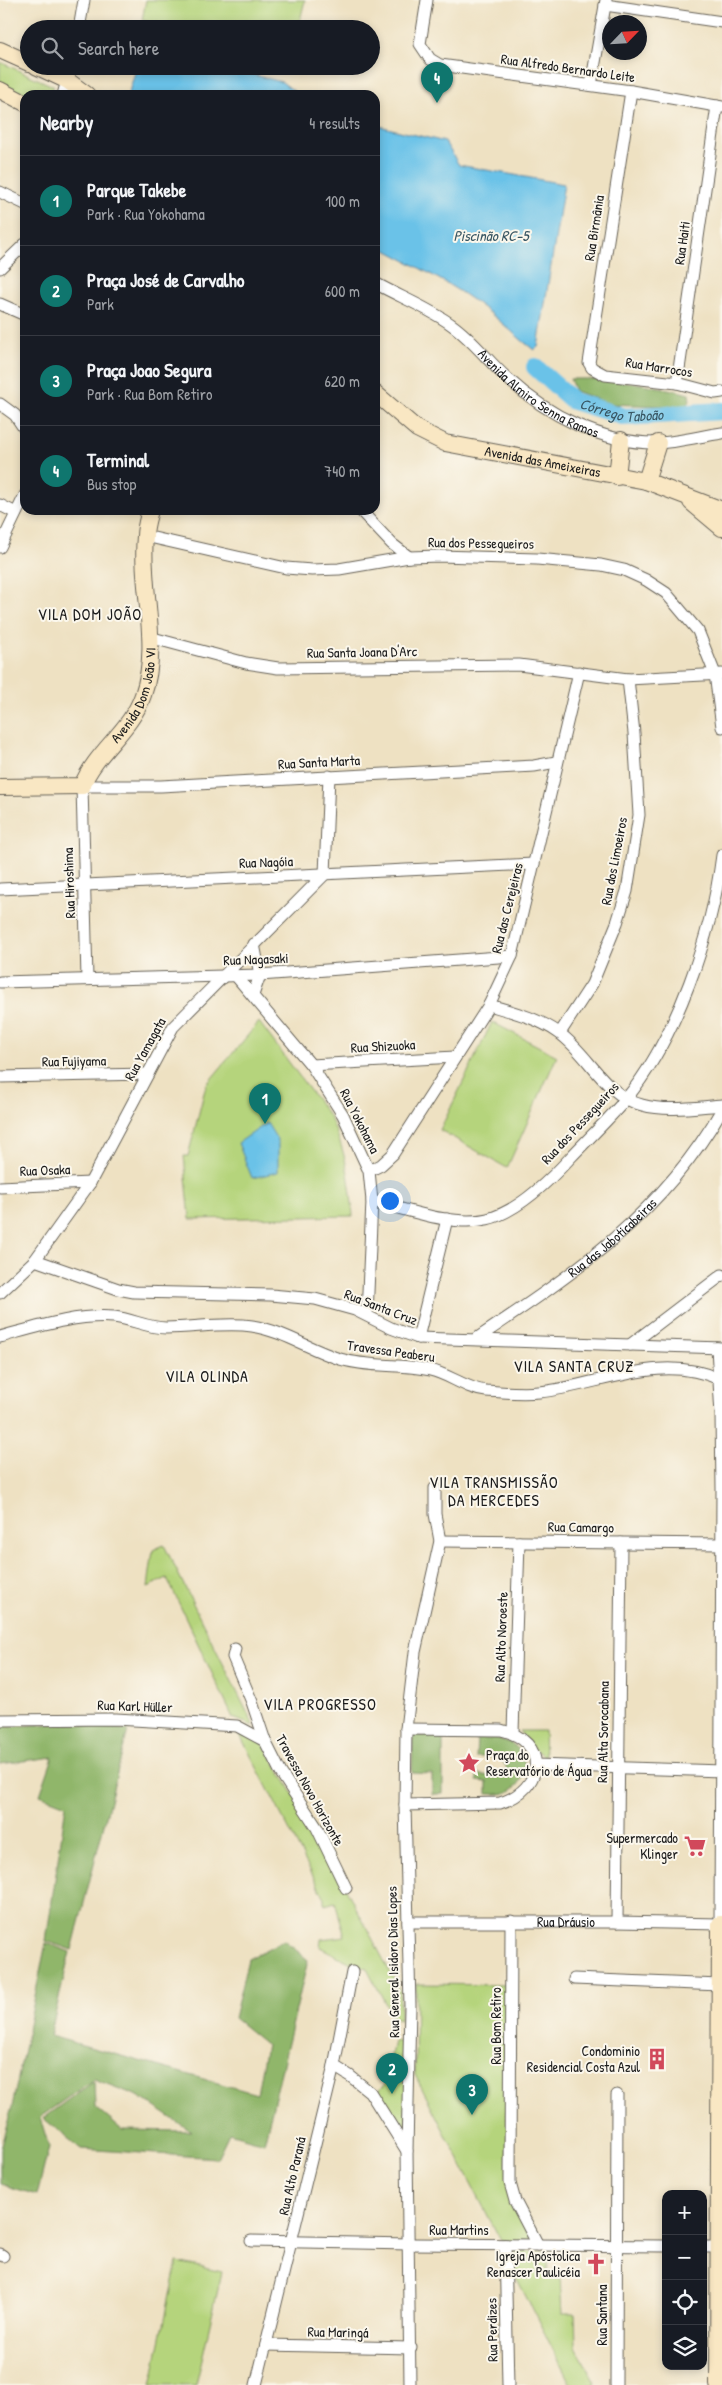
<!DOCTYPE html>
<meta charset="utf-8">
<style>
body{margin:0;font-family:"Patrick Hand",sans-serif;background:#242831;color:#f1f3f6}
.controls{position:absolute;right:15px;bottom:15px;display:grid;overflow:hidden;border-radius:10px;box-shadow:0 2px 8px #0003}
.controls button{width:45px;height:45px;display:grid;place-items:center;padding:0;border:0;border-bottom:1px solid #363941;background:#171b24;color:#f1f3f6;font:25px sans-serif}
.compass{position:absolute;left:602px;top:15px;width:45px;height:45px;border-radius:50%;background:#171b24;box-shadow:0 2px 8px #0003;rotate:65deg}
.you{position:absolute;left:389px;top:1200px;width:18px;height:18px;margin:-12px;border:4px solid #fff;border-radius:50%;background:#1a73e8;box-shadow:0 0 0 8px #1a73e833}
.badge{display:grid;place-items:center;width:32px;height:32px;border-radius:50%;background:#0f766e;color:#fff;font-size:16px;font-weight:700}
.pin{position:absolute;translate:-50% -41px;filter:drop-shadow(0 1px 2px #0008)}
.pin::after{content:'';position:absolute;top:26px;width:18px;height:15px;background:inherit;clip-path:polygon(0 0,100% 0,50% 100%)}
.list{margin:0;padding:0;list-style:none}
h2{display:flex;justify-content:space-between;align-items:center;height:65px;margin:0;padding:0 20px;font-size:21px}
h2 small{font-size:16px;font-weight:400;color:#9ea1a6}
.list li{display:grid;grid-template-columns:32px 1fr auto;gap:15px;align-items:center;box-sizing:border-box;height:90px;padding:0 20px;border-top:1px solid #363941}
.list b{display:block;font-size:19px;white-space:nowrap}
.list p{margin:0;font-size:16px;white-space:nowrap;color:#9ea1a6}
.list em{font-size:16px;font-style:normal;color:#9ea1a6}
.icon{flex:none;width:28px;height:28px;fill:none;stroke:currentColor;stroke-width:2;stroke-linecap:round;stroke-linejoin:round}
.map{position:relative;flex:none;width:722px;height:2385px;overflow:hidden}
.search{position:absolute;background:#171b24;box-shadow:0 2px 8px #0003;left:20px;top:20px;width:360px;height:55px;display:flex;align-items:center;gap:12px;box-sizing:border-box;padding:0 18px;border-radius:28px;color:#9ea1a6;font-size:19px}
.panel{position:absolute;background:#171b24;box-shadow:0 2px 8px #0003;left:20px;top:90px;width:360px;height:425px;border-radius:15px}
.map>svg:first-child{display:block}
</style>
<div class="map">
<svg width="722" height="2385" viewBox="0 0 722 2385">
<rect width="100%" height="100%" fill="#fbf7ec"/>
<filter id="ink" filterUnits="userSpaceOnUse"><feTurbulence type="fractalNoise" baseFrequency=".02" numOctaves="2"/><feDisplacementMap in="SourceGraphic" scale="10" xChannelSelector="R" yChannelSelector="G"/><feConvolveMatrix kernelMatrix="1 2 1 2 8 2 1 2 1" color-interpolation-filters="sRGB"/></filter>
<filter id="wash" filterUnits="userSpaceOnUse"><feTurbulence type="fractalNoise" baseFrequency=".0096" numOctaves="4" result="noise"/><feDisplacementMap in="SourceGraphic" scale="20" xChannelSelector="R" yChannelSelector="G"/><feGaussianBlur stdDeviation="1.12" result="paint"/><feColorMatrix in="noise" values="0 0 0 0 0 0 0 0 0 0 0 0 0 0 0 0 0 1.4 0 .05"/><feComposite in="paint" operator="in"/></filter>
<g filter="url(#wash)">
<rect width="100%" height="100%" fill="#eee1c2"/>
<path fill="#b5d47b" stroke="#68784c" d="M146 0H305L298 29H172L142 20Z
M0 62 53 86V95H25L0 85Z
M259 1022 329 1116C346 1150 350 1179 353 1216L190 1219 184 1156H188L206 1085Z
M492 1022 557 1056 507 1168 440 1130Z
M164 1545 254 1726 233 1718 167 1578 148 1587 153 1550Z
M519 1731H544L545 1757 535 1750Z
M239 1733 263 1743 315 1830 400 1991V2020L393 2018 367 1968 357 1966 320 1947 321 1939 345 1936 335 1902 325 1905V1899Z
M416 1984 508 1985 507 2174 534 2242 501 2241 415 2075Z
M394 2041 409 2044 407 2143 376 2097 377 2092 385 2084Z
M547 2251 548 2276H560L562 2314H575L576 2346 596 2385H571L515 2275 514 2252Z
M177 2262 222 2272 196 2385H151Z"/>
<path fill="#90b66b" stroke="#566944" d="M570 379C610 378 651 384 689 394L690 401 686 407 610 404 575 391Z
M65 1723 128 1730 72 1950 46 1941 66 1805 40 1795 53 1757 0 1764V1727Z
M413 1735 443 1736V1794H432V1774L412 1773Z
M477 1739C487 1739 499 1738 508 1742 530 1751 530 1780 510 1791 503 1795 495 1794 487 1794V1782L477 1781V1774C489 1775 501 1782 507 1768L500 1757H476Z
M284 1940 308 1960 264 2143 229 2133 217 2158 81 2149 43 2118 94 2081 95 2107 122 2130 191 2131 138 2096 94 2079 40 2117 49 2147 37 2195 0 2184V2149L12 2107 46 1943 70 1952 50 2036 257 2094 266 2044 234 2018 248 1959Z"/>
<path fill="#6bc2e8" stroke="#446f82" d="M137 66H220L282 82 299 95H128Z
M375 125 445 142 459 165 564 184 538 347 534 350C518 338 505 325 490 313 455 285 413 265 375 244Z
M267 1123 278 1141V1172L252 1178 238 1143Z"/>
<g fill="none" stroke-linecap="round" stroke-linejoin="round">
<path stroke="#6bc2e8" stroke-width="18" id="s1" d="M535 367 573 401 625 417 722 411"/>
</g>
</g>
<g filter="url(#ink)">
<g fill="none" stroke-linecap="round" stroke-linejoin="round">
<g stroke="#666156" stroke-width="13">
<g id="street">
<path d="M427 0 420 44 430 59 440 65 631 91 722 107"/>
<path d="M605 5 722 22"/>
<path d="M79 29 84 0"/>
<path d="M591 85 606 0"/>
<path d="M631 91 589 363 592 368 605 375 677 383 715 393 722 392"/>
<path d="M63 95 71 66"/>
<path d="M0 192 25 204"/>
<path d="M0 268 25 244"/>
<path id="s2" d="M375 283C400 297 429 308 452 325 473 340 488 361 507 378 547 415 603 444 658 443 679 442 701 436 722 433"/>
<path d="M0 304 25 315"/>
<path d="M677 383 717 106"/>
<path d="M0 404 15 415 25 430"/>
<path d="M0 505 16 513"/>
<path d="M360 510 392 544 409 557"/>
<path d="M145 536 286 568 312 570 339 569 409 557 439 556 537 559 601 565 624 570 646 580 666 593 698 631 715 674 722 727"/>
<path d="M0 547 25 495"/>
<path d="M149 637 246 663 278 668 519 665 628 679 722 674"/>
<path d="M0 889 534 864"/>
<path d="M236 976 311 1065 343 1115 369 1171 372 1201 367 1315"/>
<path d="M87 979 82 786H161L534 766 556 762"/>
<path d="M0 982 260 975 512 956"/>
<path d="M253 995 260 975 254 944"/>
<path d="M489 1005C513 1012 538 1018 559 1033 589 1054 604 1095 642 1105 667 1112 696 1107 722 1105"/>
<path d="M560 1033 592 984 617 923 627 891 639 815 634 733 628 679"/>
<path d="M311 1065 455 1057"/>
<path d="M0 1077 148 1074"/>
<path d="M369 1171 381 1165 393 1154 489 1005 512 956 579 672"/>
<path d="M0 1187 90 1183"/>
<path d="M372 1201C405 1209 453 1227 487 1219 517 1212 551 1179 571 1157 589 1138 609 1119 626 1099 677 1037 712 934 722 855"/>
<path d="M35 1260 118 1289 134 1292 271 1295 315 1299 355 1310 391 1328 418 1338 722 1348"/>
<path d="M0 1293 35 1260 90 1183 173 1027 325 874 329 776"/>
<path d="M0 1337C37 1327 76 1314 114 1317 132 1319 148 1328 166 1328 194 1328 225 1322 252 1326 284 1331 310 1350 340 1359 370 1368 400 1363 430 1370 449 1374 466 1389 486 1391 503 1392 522 1394 539 1392 599 1386 660 1352 719 1379"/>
<path d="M418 1338 447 1219"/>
<path id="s3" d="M476 1339C573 1274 663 1214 722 1109"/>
<path d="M630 1345 722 1275"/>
<path d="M440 1541 722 1544"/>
<path d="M235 1649 233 1657 252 1702 265 1741 281 1773 317 1828 346 1888"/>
<path d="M0 1720 116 1719 237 1726 265 1741"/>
<path d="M513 1732 519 1542"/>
<path d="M536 1765 722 1771"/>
<path d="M405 1805 500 1803C545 1789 549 1741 501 1730L406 1729"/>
<path d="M511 1921 510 2183 515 2201 538 2245"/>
<path id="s4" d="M408 1922H617L720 1924 722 1489 721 1415 717 1348"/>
<path d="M617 1922 621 1543"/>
<path d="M574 1979 720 1985"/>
<path d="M334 2066 350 2076 370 2092 407 2151"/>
<path d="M251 2241 410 2244 666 2246"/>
<path d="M505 2245 508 2385"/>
<path d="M703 2247H722"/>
<path d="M0 2254 3 2256"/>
<path d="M266 2345 411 2348"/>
<path d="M256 2385 334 2066 352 1972"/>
<path d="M410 2385 407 2151 410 2006 405 1805 406 1729 415 1652 440 1541 435 1514V1488"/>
<path d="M616 2385 617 2095"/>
</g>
</g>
<g stroke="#666156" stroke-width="18">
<g id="secondary">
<path d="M0 50 29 63"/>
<path d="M36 66 68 81 87 95"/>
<path d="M0 90 25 103"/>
<path id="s5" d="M375 393 417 429 445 443 646 481 722 510"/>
<path d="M617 477 621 440"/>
<path d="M646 481 658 443"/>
<path d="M691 502 722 528"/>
<path id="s6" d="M0 787 82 786C96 751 131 731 143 695 161 644 140 588 145 536 145 527 148 518 150 510"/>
<path d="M718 2385 720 1924H722"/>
</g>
</g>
<use href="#street" stroke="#fff" stroke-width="11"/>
<use href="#secondary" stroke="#f9e7c3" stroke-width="16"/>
</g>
</g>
<defs>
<g id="sight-bare" transform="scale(1.725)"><path d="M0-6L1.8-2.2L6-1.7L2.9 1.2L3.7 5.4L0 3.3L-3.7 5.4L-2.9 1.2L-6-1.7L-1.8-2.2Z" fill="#d1495b" stroke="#fbf7ec" stroke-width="2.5" paint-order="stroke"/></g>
<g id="supermarket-bare" transform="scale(1.725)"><path d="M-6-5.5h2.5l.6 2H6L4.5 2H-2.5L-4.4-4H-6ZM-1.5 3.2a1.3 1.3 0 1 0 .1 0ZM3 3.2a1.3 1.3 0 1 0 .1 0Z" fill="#d1495b" stroke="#fbf7ec" stroke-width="2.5" paint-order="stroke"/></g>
<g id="building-bare" transform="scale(1.725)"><path d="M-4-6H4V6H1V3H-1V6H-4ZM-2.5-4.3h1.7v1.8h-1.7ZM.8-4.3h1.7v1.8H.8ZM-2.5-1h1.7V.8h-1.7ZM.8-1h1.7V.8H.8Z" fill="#d1495b" stroke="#fbf7ec" stroke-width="2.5" paint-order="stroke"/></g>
<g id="church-bare" transform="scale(1.725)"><path d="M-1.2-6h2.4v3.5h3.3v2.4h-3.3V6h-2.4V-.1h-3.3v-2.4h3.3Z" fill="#d1495b" stroke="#fbf7ec" stroke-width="2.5" paint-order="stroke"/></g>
</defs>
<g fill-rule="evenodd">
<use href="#sight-bare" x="469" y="1763"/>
<use href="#supermarket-bare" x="695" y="1846"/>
<use href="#building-bare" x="657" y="2059"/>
<use href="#church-bare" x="596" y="2264"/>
</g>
<g text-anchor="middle" stroke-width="4" stroke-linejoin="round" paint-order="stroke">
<g font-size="14" fill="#1c1c1c" stroke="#fbf7ec">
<text transform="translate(568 68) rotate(8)" y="5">Rua Alfredo Bernardo Leite</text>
<text transform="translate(594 228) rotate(-81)" y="5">Rua Birmânia</text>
<text transform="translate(682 243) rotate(-82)" y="5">Rua Haiti</text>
<text transform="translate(659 367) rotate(9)" y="5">Rua Marrocos</text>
<text dy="5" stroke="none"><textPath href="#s2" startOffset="199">Avenida Almiro Senna Ramos</textPath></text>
<text dy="5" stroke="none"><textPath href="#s5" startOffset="186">Avenida das Ameixeiras</textPath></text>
<text transform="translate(481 543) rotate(1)" y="5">Rua dos Pessegueiros</text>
<text transform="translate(362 652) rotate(-1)" y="5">Rua Santa Joana D'Arc</text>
<text dy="5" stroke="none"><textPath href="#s6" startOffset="189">Avenida Dom João VI</textPath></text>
<text transform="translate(319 762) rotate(-3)" y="5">Rua Santa Marta</text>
<text transform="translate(614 861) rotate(-79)" y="5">Rua dos Limoeiros</text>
<text transform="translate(266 862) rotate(-2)" y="5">Rua Nagóia</text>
<text transform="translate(69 883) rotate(-92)" y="5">Rua Hiroshima</text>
<text transform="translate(507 908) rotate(-76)" y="5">Rua das Cerejeiras</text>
<text transform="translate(256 959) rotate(-2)" y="5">Rua Nagasaki</text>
<text transform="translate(383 1046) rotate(-3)" y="5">Rua Shizuoka</text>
<text transform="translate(145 1049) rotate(-61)" y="5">Rua Yamagata</text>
<text transform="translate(74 1061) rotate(-1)" y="5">Rua Fujiyama</text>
<text transform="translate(360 1121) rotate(63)" y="5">Rua Yokohama</text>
<text transform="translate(580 1123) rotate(-47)" y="5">Rua dos Pessegueiros</text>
<text transform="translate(45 1170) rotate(-2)" y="5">Rua Osaka</text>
<text dy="5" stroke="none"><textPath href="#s3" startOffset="170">Rua das Jaboticabeiras</textPath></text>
<text transform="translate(381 1307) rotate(21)" y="5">Rua Santa Cruz</text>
<text transform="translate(391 1351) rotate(8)" y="5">Travessa Peaberu</text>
<text transform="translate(581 1527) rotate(1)" y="5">Rua Camargo</text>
<text transform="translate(501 1637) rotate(-88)" y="5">Rua Alto Noroeste</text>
<text transform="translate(135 1706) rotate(2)" y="5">Rua Karl Hüller</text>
<text transform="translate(603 1732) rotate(-89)" y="5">Rua Alta Sorocabana</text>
<text transform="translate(310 1790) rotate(61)" y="5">Travessa Novo Horizonte</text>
<text dy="5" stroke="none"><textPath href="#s4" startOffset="158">Rua Dráusio</textPath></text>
<text transform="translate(393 1962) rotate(-91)" y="5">Rua General Isidoro Dias Lopes</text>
<text transform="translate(496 2026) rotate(-90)" y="5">Rua Bom Retiro</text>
<text transform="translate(292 2176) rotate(-77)" y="5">Rua Alto Paraná</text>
<text x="459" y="2235">Rua Martins</text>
<text transform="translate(602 2315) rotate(-90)" y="5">Rua Santana</text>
<text transform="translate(492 2330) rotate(-91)" y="5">Rua Perdizes</text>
<text transform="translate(338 2332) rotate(1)" y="5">Rua Maringá</text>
</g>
<g font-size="14" fill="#1c1c1c" stroke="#fbf7ec" text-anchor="end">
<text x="486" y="1760" text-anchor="start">Praça do<tspan x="486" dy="16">Reservatório de Água</tspan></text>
<text x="678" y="1843">Supermercado<tspan x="678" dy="16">Klinger</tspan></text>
<text x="640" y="2056">Condominio<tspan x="640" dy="16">Residencial Costa Azul</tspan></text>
<text x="580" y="2261">Igreja Apóstolica<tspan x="580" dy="16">Renascer Paulicéia</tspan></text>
</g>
<g font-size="15" font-style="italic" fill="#385663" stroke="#fbf7ec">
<text x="491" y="241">Piscinão RC-5</text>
<text dy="5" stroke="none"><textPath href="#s1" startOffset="101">Córrego Taboão</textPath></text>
</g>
<g font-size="16" letter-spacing="1" fill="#1c1c1c" stroke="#fbf7ec">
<text x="90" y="620">VILA DOM JOÃO</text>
<text x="574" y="1372">VILA SANTA CRUZ</text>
<text x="207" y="1382">VILA OLINDA</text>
<text x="494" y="1488">VILA TRANSMISSÃO<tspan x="494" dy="18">DA MERCEDES</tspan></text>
<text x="320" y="1710">VILA PROGRESSO</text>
</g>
</g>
</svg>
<div class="controls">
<button>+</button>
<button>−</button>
<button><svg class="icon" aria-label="locate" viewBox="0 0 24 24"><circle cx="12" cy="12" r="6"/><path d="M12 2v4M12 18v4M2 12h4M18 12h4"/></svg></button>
<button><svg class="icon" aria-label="layers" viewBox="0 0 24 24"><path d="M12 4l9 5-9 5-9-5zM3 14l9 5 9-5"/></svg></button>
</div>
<svg class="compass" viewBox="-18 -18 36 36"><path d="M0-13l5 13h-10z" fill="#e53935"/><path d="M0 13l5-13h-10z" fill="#9ea1a6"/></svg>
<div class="you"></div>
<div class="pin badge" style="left:265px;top:1124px">1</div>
<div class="pin badge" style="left:392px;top:2094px">2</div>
<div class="pin badge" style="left:472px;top:2115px">3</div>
<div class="pin badge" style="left:437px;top:103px">4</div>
<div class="search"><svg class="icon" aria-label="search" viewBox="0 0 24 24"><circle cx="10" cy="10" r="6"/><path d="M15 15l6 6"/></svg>Search here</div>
<section class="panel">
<h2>Nearby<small>4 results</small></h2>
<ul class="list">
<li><span class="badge">1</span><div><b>Parque Takebe</b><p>Park · Rua Yokohama</p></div><em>100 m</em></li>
<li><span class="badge">2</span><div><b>Praça José de Carvalho</b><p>Park</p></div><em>600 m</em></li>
<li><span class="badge">3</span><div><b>Praça Joao Segura</b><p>Park · Rua Bom Retiro</p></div><em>620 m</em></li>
<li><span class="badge">4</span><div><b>Terminal</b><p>Bus stop</p></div><em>740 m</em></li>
</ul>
</section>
</div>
